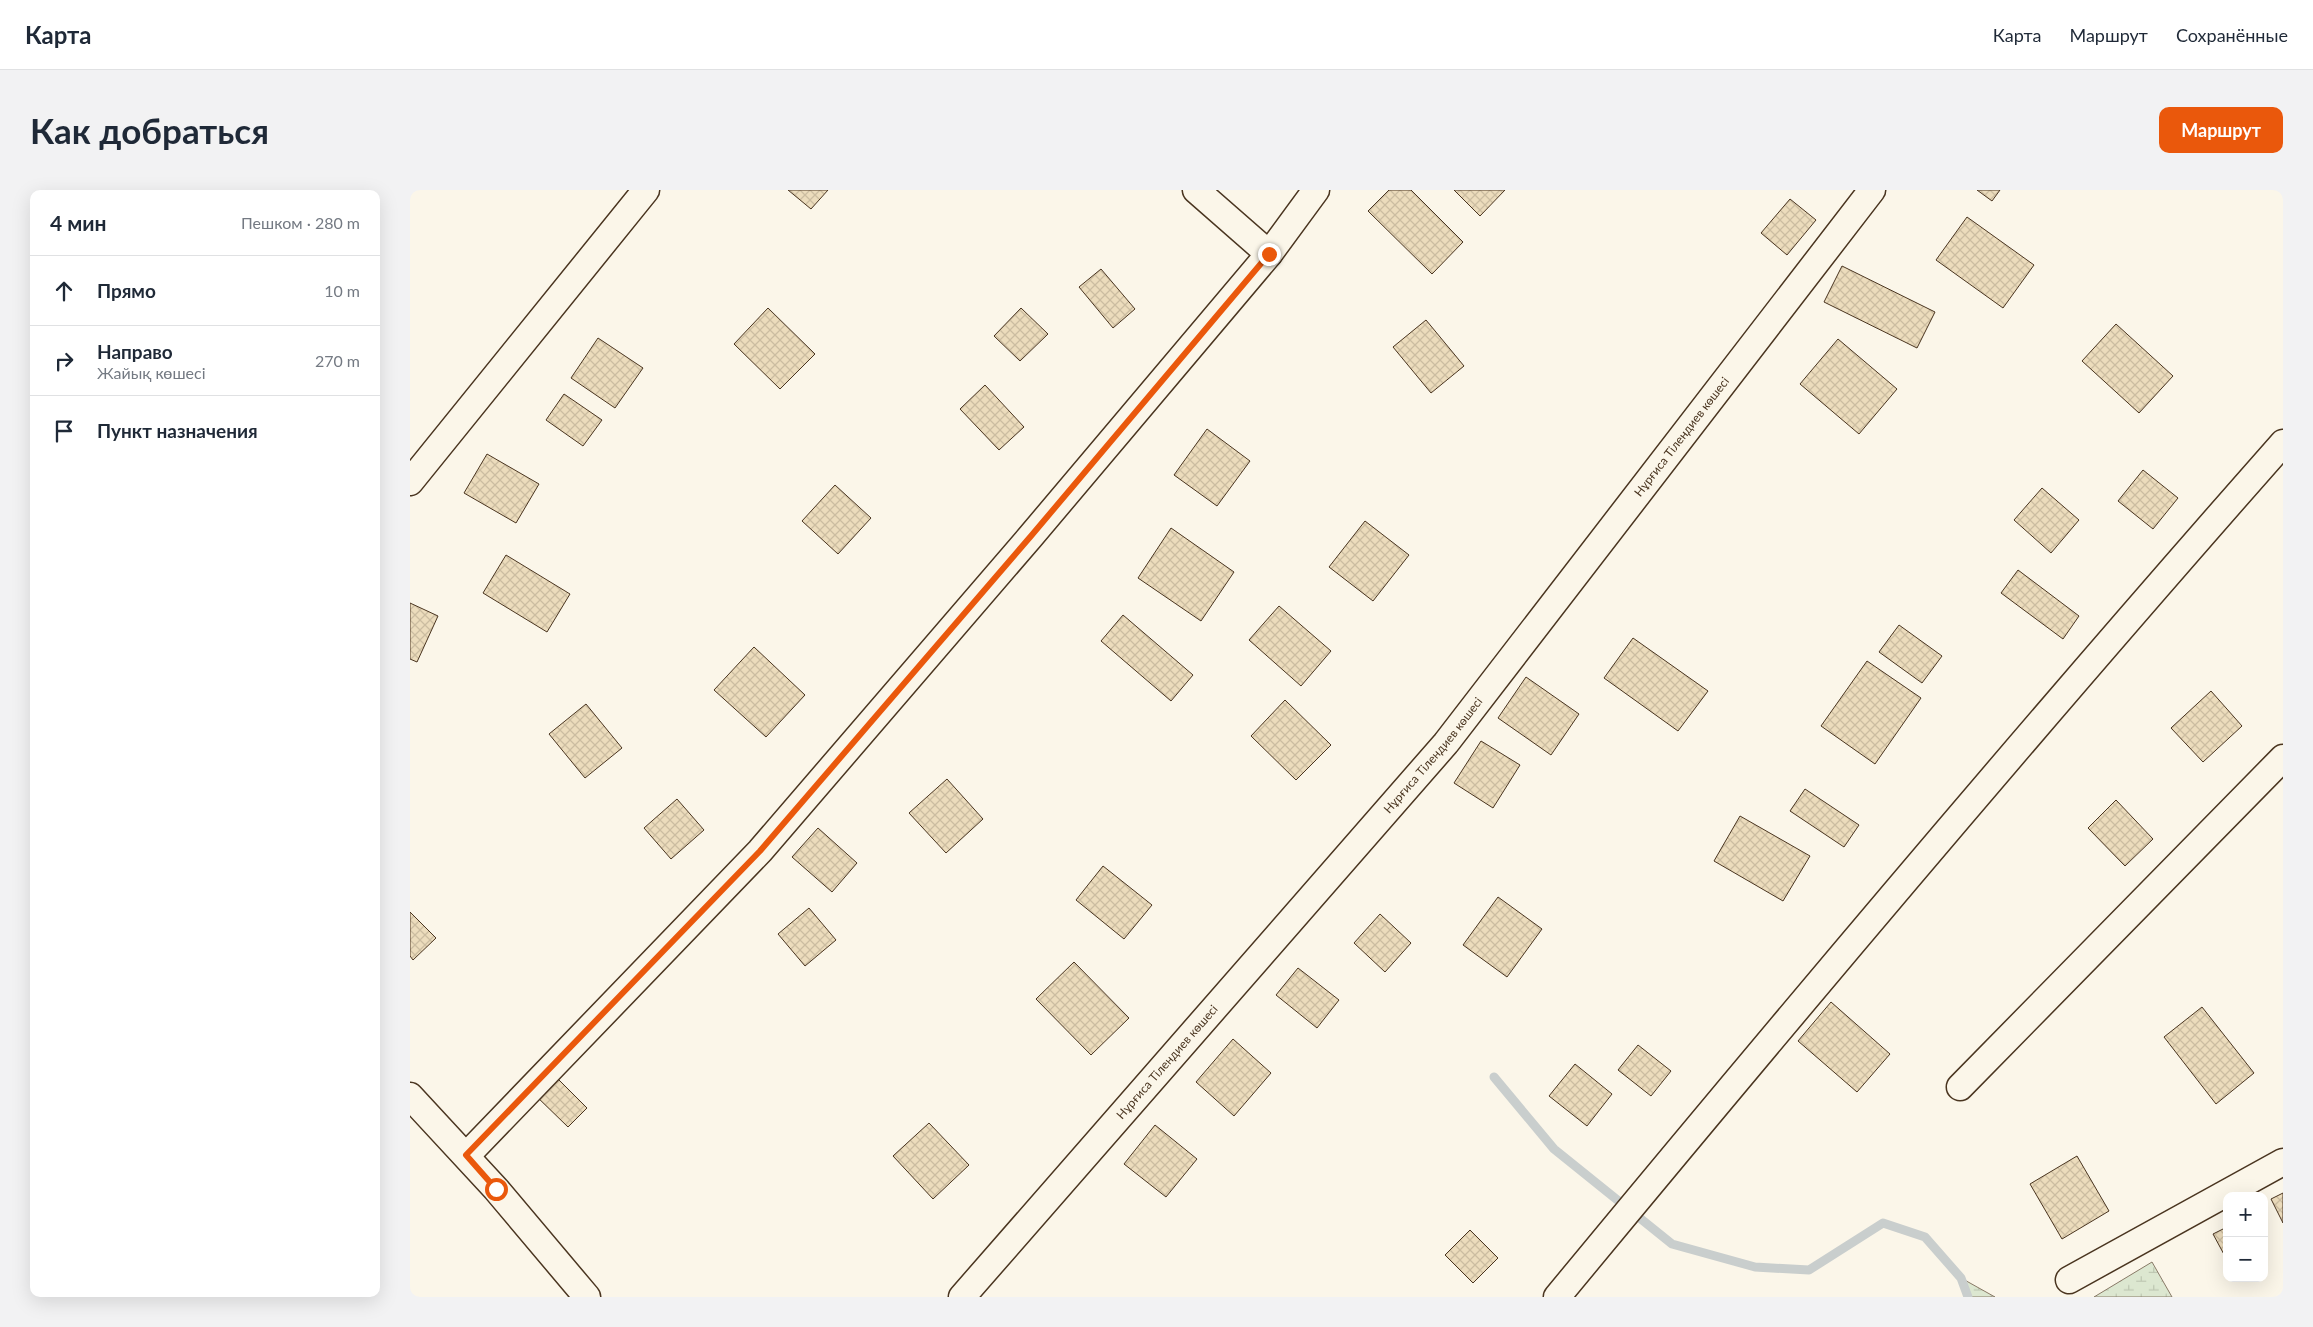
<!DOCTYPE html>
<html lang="ru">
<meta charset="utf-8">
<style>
body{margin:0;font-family:Lato,sans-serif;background:#f2f2f3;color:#1f2937}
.controls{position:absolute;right:15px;bottom:15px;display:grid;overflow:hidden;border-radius:10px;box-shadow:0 5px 20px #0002}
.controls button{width:45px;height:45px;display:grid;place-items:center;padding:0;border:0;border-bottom:1px solid #e0e1e3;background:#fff;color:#1f2937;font:25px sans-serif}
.stop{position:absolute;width:15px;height:15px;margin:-11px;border:4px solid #ea580c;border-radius:50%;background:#fff}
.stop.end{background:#ea580c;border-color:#fff;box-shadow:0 1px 5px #0008}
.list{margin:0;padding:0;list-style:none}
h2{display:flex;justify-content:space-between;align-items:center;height:65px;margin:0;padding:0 20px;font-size:21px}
h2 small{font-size:16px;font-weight:400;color:#747a83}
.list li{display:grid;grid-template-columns:32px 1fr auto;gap:15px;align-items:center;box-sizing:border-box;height:70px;padding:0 20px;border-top:1px solid #e0e1e3}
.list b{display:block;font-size:19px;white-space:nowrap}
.list p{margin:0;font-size:16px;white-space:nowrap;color:#747a83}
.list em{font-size:16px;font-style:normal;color:#747a83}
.icon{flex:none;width:28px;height:28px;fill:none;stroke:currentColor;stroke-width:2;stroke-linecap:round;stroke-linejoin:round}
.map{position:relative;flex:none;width:1873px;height:1107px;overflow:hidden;border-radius:10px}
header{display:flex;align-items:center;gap:30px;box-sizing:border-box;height:70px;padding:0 25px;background:#fff;border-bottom:1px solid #e0e1e3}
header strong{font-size:24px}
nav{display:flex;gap:28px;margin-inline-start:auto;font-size:18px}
.intro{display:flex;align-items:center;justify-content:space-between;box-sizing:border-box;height:120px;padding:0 30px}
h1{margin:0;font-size:35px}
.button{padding:12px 22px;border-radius:10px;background:#ea580c;color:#fff;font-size:18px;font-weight:700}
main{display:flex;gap:30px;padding:0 30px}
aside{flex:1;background:#fff;border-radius:10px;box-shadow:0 5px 20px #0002}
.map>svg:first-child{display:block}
</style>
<header>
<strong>Карта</strong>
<nav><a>Карта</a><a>Маршрут</a><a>Сохранённые</a></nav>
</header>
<div class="intro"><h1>Как добраться</h1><a class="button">Маршрут</a></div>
<main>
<aside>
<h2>4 мин<small>Пешком · 280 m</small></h2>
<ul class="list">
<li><svg class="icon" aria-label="ahead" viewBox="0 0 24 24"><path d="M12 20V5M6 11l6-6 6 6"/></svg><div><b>Прямо</b></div><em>10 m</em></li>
<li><svg class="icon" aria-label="right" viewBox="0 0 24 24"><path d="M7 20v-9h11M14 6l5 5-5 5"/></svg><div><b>Направо</b><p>Жайық көшесі</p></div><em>270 m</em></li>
<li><svg class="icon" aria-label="arrive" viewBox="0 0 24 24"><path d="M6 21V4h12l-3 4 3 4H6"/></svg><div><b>Пункт назначения</b></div></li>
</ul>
</aside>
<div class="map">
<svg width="1873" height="1107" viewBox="0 0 1873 1107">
<defs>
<pattern id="wetland-marsh" width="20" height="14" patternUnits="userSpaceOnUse" patternTransform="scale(1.25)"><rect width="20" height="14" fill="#dce7d0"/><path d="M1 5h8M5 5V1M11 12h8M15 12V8" fill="none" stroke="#bec7b2"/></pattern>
<pattern id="building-cross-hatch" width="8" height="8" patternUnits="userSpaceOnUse" patternTransform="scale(1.25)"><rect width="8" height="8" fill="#ecdcbc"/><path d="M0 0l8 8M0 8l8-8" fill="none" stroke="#ccbda1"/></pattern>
</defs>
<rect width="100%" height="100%" fill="#fbf6e9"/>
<path fill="url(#wetland-marsh)" stroke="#887966" d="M1742 1072 1762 1107H1684Z
M1551 1088 1585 1107H1558Z"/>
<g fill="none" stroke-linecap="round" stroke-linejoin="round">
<path stroke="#c9cecd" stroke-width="9" d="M1084 887 1144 959 1262 1054 1345 1077 1399 1080 1473 1033 1515 1047 1551 1088 1558 1107"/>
</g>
<path fill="url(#building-cross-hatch)" stroke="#4a3520" d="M378 0H418L401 19Z
M979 0H1001L1053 52 1022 84 958 21Z
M1044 0H1095L1070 26Z
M1567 0H1590L1582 11Z
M1380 9 1406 30 1377 65 1351 43Z
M1557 27 1624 75 1593 118 1526 70Z
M1432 76 1525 122 1507 158 1414 112Z
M691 79 725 119 703 138 669 97Z
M358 118 405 164 370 199 324 154Z
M611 118 638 144 610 171 584 146Z
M1016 130 1054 176 1021 203 983 157Z
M1706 134 1763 186 1729 223 1672 171Z
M188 148 233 178 205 218 161 188Z
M1428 149 1487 199 1449 244 1390 194Z
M575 195 614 237 589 260 550 219Z
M154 204 192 230 173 256 136 230Z
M797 239 840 271 807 316 764 285Z
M77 264 129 294 106 333 54 303Z
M1733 280 1768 308 1743 339 1708 311Z
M425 295 461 328 428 364 392 331Z
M1632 298 1669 330 1641 363 1604 330Z
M955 331 999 365 963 411 919 377Z
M761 338 824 382 791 431 728 388Z
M96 365 160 404 137 442 73 403Z
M1608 380 1669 426 1653 449 1591 403Z
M0 413 28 426 7 472 0 469Z
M869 416 921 461 891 496 839 450Z
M713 425 783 485 761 511 691 451Z
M1489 435 1532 466 1512 493 1469 462Z
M1223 448 1298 501 1268 541 1194 488Z
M344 457 395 505 356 547 304 500Z
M1457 471 1511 508 1465 574 1411 536Z
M1116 487 1169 524 1141 565 1088 528Z
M1801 501 1832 536 1793 572 1761 538Z
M875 510 921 555 886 590 841 546Z
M176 514 212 558 175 588 139 544Z
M1071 551 1110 575 1083 618 1044 593Z
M537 589 573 629 536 663 499 623Z
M1395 599 1449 635 1434 657 1380 621Z
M267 609 294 640 261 669 234 638Z
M1706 610 1743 649 1715 676 1678 638Z
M1330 626 1400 666 1373 711 1304 671Z
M408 638 447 673 422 702 382 667Z
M693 676 742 715 714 749 666 710Z
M1088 707 1132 739 1097 787 1053 755Z
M399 718 426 750 395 776 368 744Z
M0 722 26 748 3 770 0 766Z
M970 724 1001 753 975 782 944 753Z
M664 772 719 828 681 865 626 809Z
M888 778 929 810 907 838 866 805Z
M1421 812 1480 864 1447 902 1388 851Z
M1792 817 1844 883 1806 914 1754 847Z
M823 849 861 883 824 926 786 892Z
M1228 855 1261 881 1241 906 1208 880Z
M1165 874 1202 904 1177 936 1139 906Z
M142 883 177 918 158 937 123 903Z
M519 933 559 975 523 1009 483 966Z
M745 935 787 969 756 1007 714 974Z
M1667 966 1699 1021 1652 1049 1620 994Z
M1873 1003V1033L1861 1009Z
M1817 1037V1070L1803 1044Z
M1060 1040 1088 1068 1063 1093 1035 1065Z"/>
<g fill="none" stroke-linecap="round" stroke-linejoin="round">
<g stroke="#4a3520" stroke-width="29">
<g id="minor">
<path d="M786 0 859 64"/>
<path d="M0 292 236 0"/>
<path d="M1550 897 1873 568"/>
<path d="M0 906 86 999 177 1107"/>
<path d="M57 965 350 661 621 346 859 64 906 0"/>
<path d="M1659 1090 1873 972"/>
<path id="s1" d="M552 1107 1036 553 1462 0"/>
<path d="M1147 1107C1385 819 1626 533 1873 253"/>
</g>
</g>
<use href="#minor" stroke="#fbf6e9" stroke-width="26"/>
</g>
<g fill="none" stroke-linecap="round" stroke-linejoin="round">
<path stroke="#ea580c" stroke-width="6" d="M86 999 56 965 350 661 621 346 859 64"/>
</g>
<g text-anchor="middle" stroke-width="4" stroke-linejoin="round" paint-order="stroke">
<g font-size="12" fill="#4a3520" stroke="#fbf6e9">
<text dy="4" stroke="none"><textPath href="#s1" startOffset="1122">Нұрғиса Тілендиев көшесі</textPath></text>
<text dy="4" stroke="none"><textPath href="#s1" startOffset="718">Нұрғиса Тілендиев көшесі</textPath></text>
<text dy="4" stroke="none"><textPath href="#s1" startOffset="312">Нұрғиса Тілендиев көшесі</textPath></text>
</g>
</g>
</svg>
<div class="controls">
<button>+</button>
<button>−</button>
</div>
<div class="stop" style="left:86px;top:999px"></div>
<div class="stop end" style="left:859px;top:64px"></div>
</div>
</main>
